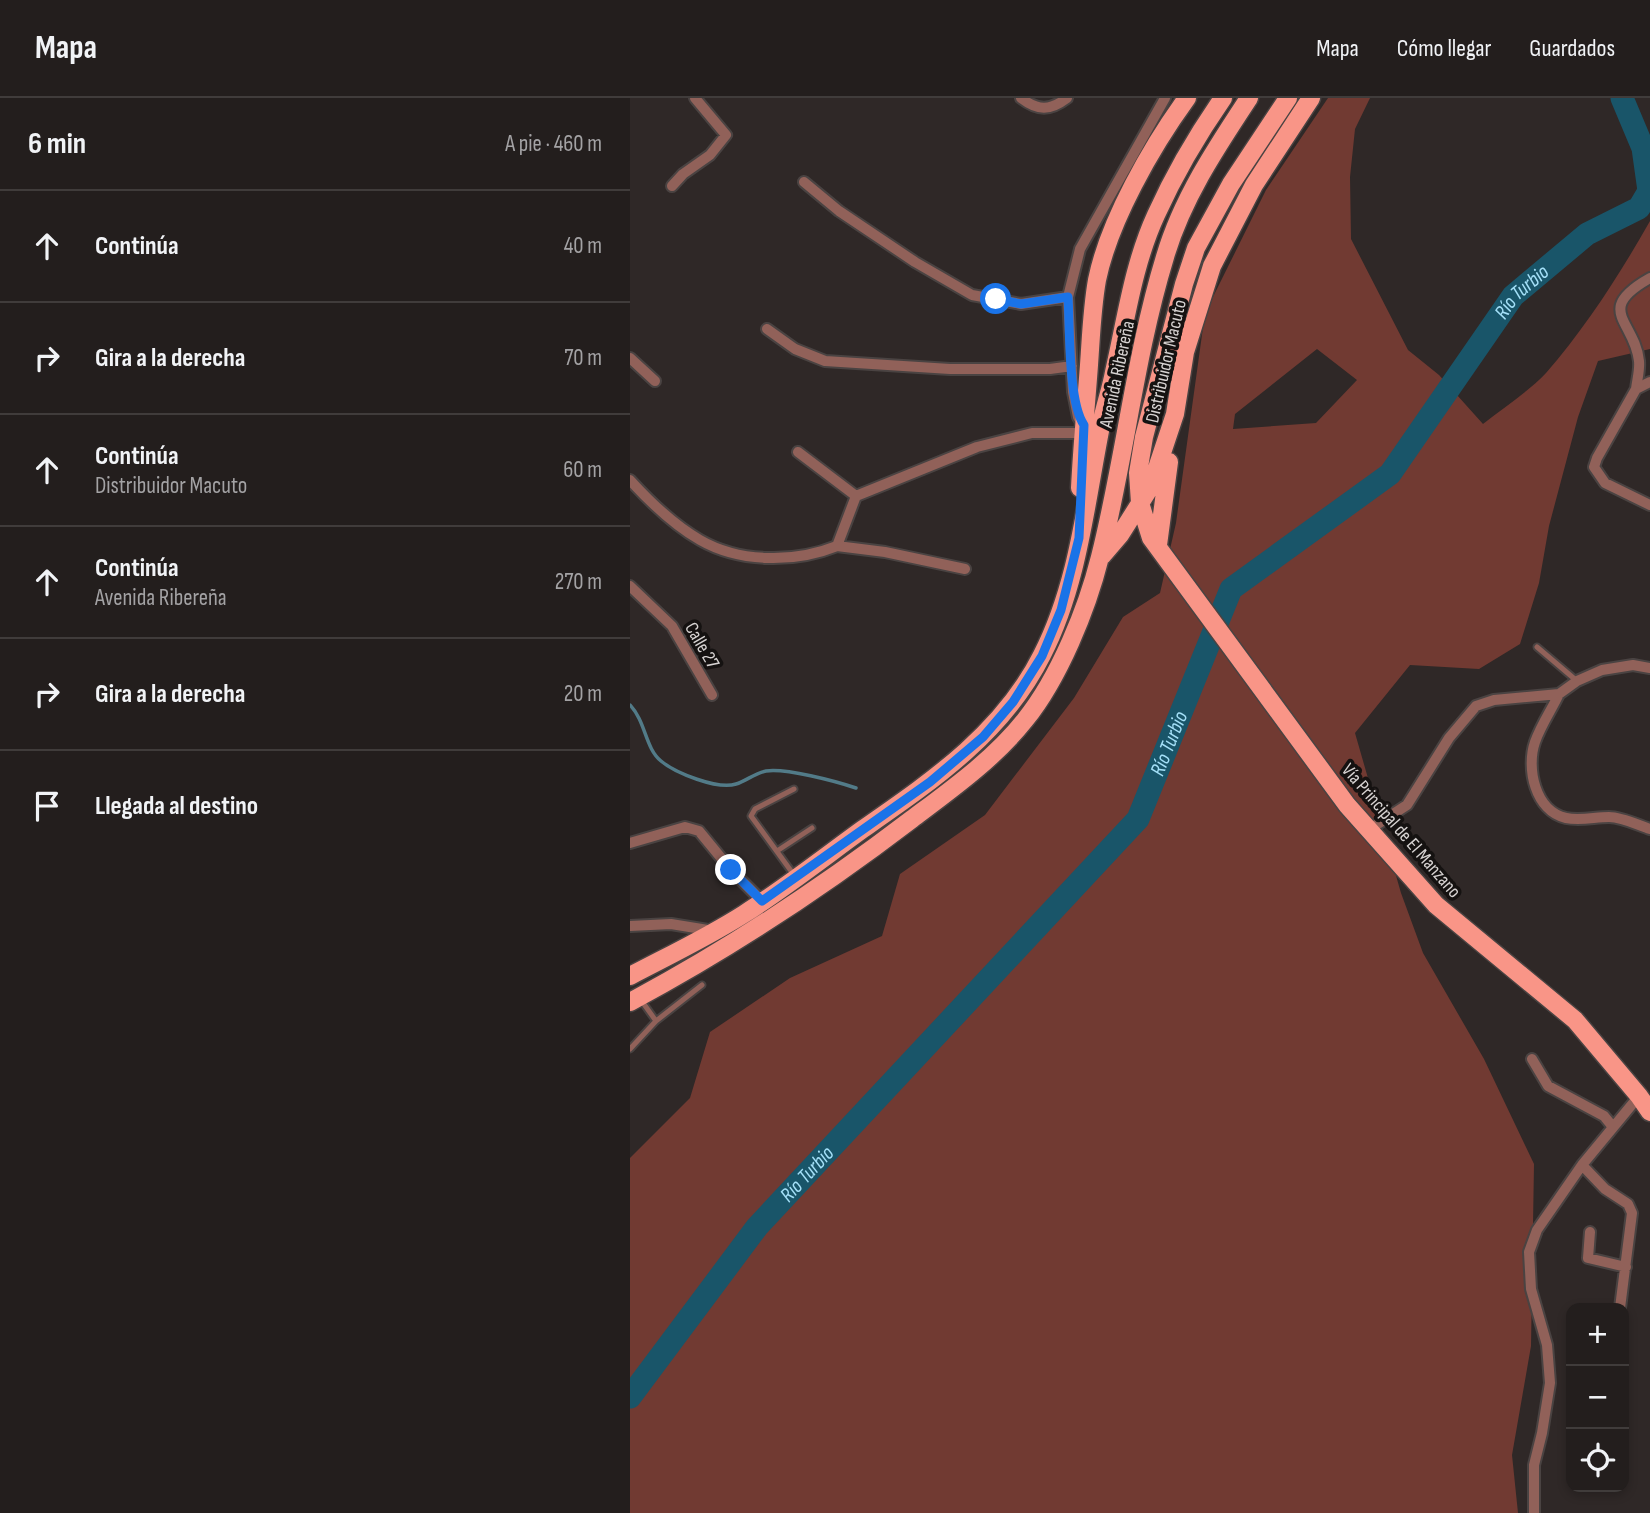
<!DOCTYPE html>
<html lang="es">
<meta charset="utf-8">
<style>
body{margin:0;font-family:"Sofia Sans Condensed",sans-serif;background:#2f2b2a;color:#f1f3f6}
.controls{position:absolute;right:21px;bottom:21px;display:grid;overflow:hidden;border-radius:14px;box-shadow:0 4px 10px #0003}
.controls button{width:63px;height:63px;display:grid;place-items:center;padding:0;border:0;border-bottom:2px solid #403c3b;background:#231e1d;color:#f1f3f6;font:35px sans-serif}
.stop{position:absolute;width:21px;height:21px;margin:-16px;border:5px solid #1a73e8;border-radius:50%;background:#fff}
.stop.end{background:#1a73e8;border-color:#fff;box-shadow:0 2px 7px #0008}
.list{margin:0;padding:0;list-style:none}
h2{display:flex;justify-content:space-between;align-items:center;height:91px;margin:0;padding:0 28px;font-size:30px}
h2 small{font-size:23px;font-weight:400;color:#a3a2a4}
.list li{display:grid;grid-template-columns:46px 1fr auto;gap:21px;align-items:center;box-sizing:border-box;height:112px;padding:0 28px;border-top:2px solid #403c3b}
.list b{display:block;font-size:26px;white-space:nowrap}
.list p{margin:0;font-size:23px;white-space:nowrap;color:#a3a2a4}
.list em{font-size:23px;font-style:normal;color:#a3a2a4}
.icon{flex:none;width:38px;height:38px;fill:none;stroke:currentColor;stroke-width:2;stroke-linecap:round;stroke-linejoin:round}
.map{position:relative;flex:none;width:1020px;height:1415px;overflow:hidden}
header{display:flex;align-items:center;gap:42px;box-sizing:border-box;height:98px;padding:0 35px;background:#231e1d;border-bottom:2px solid #403c3b}
header strong{font-size:33px}
nav{display:flex;gap:38px;margin-inline-start:auto;font-size:24px}
main{display:flex}
aside{flex:1;background:#231e1d}
.map>svg:first-child{display:block}
</style>
<header>
<strong>Mapa</strong>
<nav><a>Mapa</a><a>Cómo llegar</a><a>Guardados</a></nav>
</header>
<main>
<aside>
<h2>6 min<small>A pie · 460 m</small></h2>
<ul class="list">
<li><svg class="icon" aria-label="ahead" viewBox="0 0 24 24"><path d="M12 20V5M6 11l6-6 6 6"/></svg><div><b>Continúa</b></div><em>40 m</em></li>
<li><svg class="icon" aria-label="right" viewBox="0 0 24 24"><path d="M7 20v-9h11M14 6l5 5-5 5"/></svg><div><b>Gira a la derecha</b></div><em>70 m</em></li>
<li><svg class="icon" aria-label="ahead" viewBox="0 0 24 24"><path d="M12 20V5M6 11l6-6 6 6"/></svg><div><b>Continúa</b><p>Distribuidor Macuto</p></div><em>60 m</em></li>
<li><svg class="icon" aria-label="ahead" viewBox="0 0 24 24"><path d="M12 20V5M6 11l6-6 6 6"/></svg><div><b>Continúa</b><p>Avenida Ribereña</p></div><em>270 m</em></li>
<li><svg class="icon" aria-label="right" viewBox="0 0 24 24"><path d="M7 20v-9h11M14 6l5 5-5 5"/></svg><div><b>Gira a la derecha</b></div><em>20 m</em></li>
<li><svg class="icon" aria-label="arrive" viewBox="0 0 24 24"><path d="M6 21V4h12l-3 4 3 4H6"/></svg><div><b>Llegada al destino</b></div></li>
</ul>
</aside>
<div class="map">
<svg width="1020" height="1415" viewBox="0 0 1020 1415">
<rect width="100%" height="100%" fill="#2f2827"/>
<path fill="#713a32" fill-rule="evenodd" d="M698 0H740L725 31 720 79 721 141 778 252 809 277 853 326C873 310 898 294 916 275 956 229 990 176 1020 123V251L968 263 948 319 919 428 909 485 890 546 849 571 780 567 725 635 771 795 793 855 854 961 904 1066 901 1248 882 1357 888 1415H0V1060L60 1000 80 934 160 880 252 838 270 776 355 717 444 600 493 519 530 495 546 425 575 215 636 92ZM687 251 727 282 686 325 603 331 605 316Z"/>
<g fill="none" stroke-linecap="round" stroke-linejoin="round">
<path stroke="#527b88" stroke-width="3.5" d="M0 607C16 624 15 650 31 663 45 675 88 692 106 686 116 683 125 675 136 673 156 670 205 683 226 690"/>
<path stroke="#195569" stroke-width="23" id="s1" d="M0 1299 127 1129 508 721 601 491 760 376 883 198 957 136 1009 110 1019 93 1013 50 992 0"/>
<g stroke="#4a4342" stroke-width="9">
<path id="lane" d="M907 549 947 583
M147 753 182 730
M164 777 121 718 125 711 164 691
M26 923 72 887
M0 951 26 923 11 902"/>
</g>
<g stroke="#4a4342" stroke-width="14">
<path id="street" d="M391 0C408 13 420 13 437 0
M174 84 209 113 285 164 342 197 391 206 438 199
M42 88 53 76 80 57 96 37 65 0
M137 231 165 251 195 263 320 271H420L442 268
M0 260 25 283
M1020 284 1006 291 967 360 964 369 975 385 1020 407
M1006 291C1007 282 1010 272 1009 263 1005 223 963 212 1020 180
M452 325 448 319 443 294 438 199 450 151 535 0
M168 354 226 398
M0 382C20 404 44 427 70 442 110 465 165 465 207 448L226 398 347 349 402 335H453
M207 448 255 454 335 471
M0 488 42 528 82 597
M929 596C922 611 911 627 905 644 896 670 905 713 936 720 950 723 965 719 979 719 992 719 1008 727 1020 731
M740 731 777 707 819 640 846 608 864 602 929 596 947 583 972 572 1003 567 1020 570
M0 745 55 729 69 733 101 772 132 803
M0 828 41 826 84 833
M902 961 918 988 974 1018 983 1029
M952 1067 975 1091 998 1106 1002 1115 990 1210
M960 1134 958 1160 996 1169
M904 1415V1367L912 1335 920 1285 917 1247 901 1191 899 1154 907 1132 952 1067 1009 998"/>
</g>
<g stroke="#4a4342" stroke-width="21">
<path id="primary" d="M658 0 601 86 566 150 554 186 514 339 508 375 510 405 521 440 717 707 806 807 945 922 1009 998 1020 1014
M450 390C452 349 456 308 459 267 461 239 462 210 467 182 479 123 522 48 557 0
M528 447 539 364
M472 458 490 437 521 388 545 316 555 254 582 168 624 87 681 0
M0 878C38 858 78 839 114 816 155 790 193 760 233 731 302 683 373 635 412 557 449 485 456 401 472 323 475 307 481 291 484 274 496 222 503 167 526 117 544 77 568 36 593 0
M0 904C99 851 193 789 282 721 322 691 364 661 395 622 429 580 457 511 470 459 495 360 505 257 535 159 552 101 586 50 619 0"/>
</g>
<use href="#lane" stroke="#916159" stroke-width="5"/>
<use href="#street" stroke="#916159" stroke-width="10"/>
<use href="#primary" stroke="#f99587" stroke-width="18"/>
</g>
<g fill="none" stroke-linecap="round" stroke-linejoin="round">
<path stroke="#1a73e8" stroke-width="9" d="M101 772 132 803 300 684 353 639 383 604 412 558 431 512 449 440 454 327C438 304 440 230 438 199L391 206 366 201"/>
</g>
<g text-anchor="middle" stroke-width="7" stroke-linejoin="round" paint-order="stroke">
<g font-size="19" fill="#d7d3d2" stroke="#151211">
<text transform="translate(535 263) rotate(-77)" y="7">Distribuidor Macuto</text>
<text transform="translate(486 276) rotate(-78)" y="7">Avenida Ribereña</text>
<text transform="translate(73 547) rotate(60)" y="7">Calle 27</text>
<text transform="translate(772 732) rotate(49)" y="7">Vía Principal de El Manzano</text>
</g>
<g font-size="21" font-style="italic" fill="#a4e0f8" stroke="#151211">
<text dy="7" stroke="none"><textPath href="#s1" startOffset="1440">Río Turbio</textPath></text>
<text dy="7" stroke="none"><textPath href="#s1" startOffset="852">Río Turbio</textPath></text>
<text dy="7" stroke="none"><textPath href="#s1" startOffset="285">Río Turbio</textPath></text>
</g>
</g>
</svg>
<div class="controls">
<button>+</button>
<button>−</button>
<button><svg class="icon" aria-label="locate" viewBox="0 0 24 24"><circle cx="12" cy="12" r="6"/><path d="M12 2v4M12 18v4M2 12h4M18 12h4"/></svg></button>
</div>
<div class="stop" style="left:366px;top:201px"></div>
<div class="stop end" style="left:101px;top:772px"></div>
</div>
</main>
